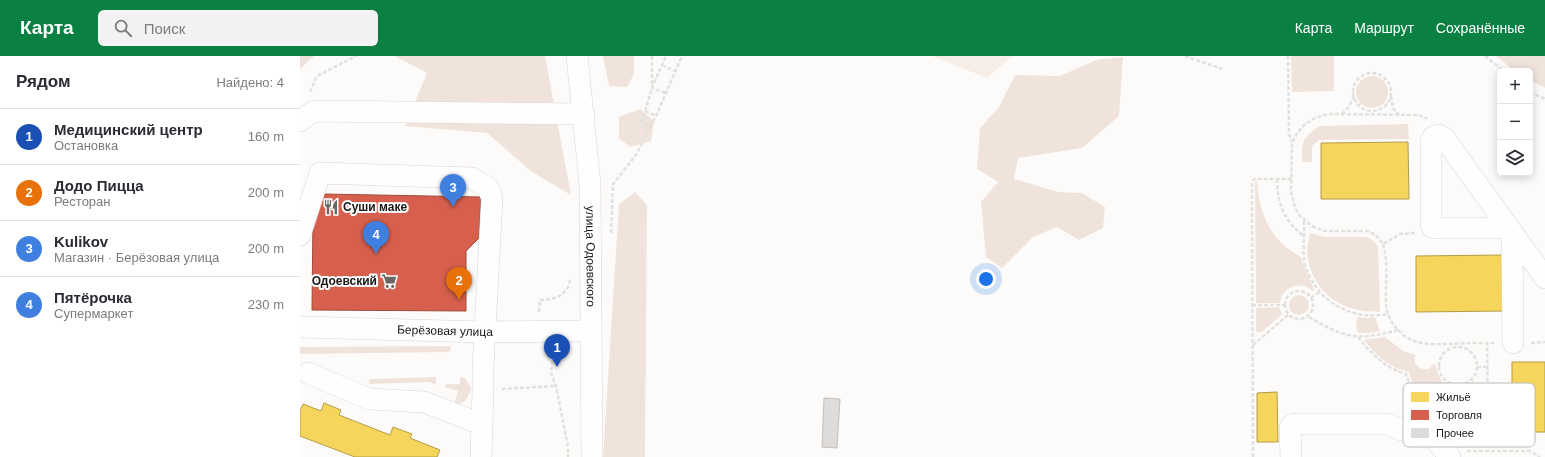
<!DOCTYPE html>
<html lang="ru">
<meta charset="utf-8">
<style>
body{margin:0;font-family:Arial,sans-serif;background:#f2f2f3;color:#2b2b33}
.controls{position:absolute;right:12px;top:12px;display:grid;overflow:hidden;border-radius:6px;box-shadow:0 2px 10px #0003}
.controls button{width:36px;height:36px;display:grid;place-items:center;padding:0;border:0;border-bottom:1px solid #e1e1e2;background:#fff;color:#2b2b33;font:20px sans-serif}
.you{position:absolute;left:686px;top:223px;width:14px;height:14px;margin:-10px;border:3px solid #fff;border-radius:50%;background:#1a73e8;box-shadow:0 0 0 6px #1a73e833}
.badge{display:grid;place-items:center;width:26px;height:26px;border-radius:50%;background:#0b8043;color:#fff;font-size:13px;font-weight:700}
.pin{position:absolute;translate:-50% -33px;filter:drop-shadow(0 1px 2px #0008)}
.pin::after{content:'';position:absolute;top:21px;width:14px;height:12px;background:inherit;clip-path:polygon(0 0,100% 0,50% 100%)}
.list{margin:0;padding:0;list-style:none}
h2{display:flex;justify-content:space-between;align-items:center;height:52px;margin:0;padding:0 16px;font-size:17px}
h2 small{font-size:13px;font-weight:400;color:#7c7c81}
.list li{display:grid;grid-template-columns:26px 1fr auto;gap:12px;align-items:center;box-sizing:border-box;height:56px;padding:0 16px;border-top:1px solid #e1e1e2}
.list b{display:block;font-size:15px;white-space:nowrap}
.list p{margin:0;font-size:13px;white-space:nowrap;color:#7c7c81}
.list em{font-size:13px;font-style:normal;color:#7c7c81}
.icon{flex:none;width:22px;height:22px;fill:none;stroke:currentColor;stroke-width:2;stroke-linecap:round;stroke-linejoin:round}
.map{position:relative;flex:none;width:1245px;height:401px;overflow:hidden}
header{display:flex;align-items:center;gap:24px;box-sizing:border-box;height:56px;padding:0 20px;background:#0b8043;color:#fff}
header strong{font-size:19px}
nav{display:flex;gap:22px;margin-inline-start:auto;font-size:14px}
.search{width:280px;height:36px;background:#f2f2f3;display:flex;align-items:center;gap:10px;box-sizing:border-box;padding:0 14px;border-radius:6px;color:#7c7c81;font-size:15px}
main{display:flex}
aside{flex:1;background:#fff}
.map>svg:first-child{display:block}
</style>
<header>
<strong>Карта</strong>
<div class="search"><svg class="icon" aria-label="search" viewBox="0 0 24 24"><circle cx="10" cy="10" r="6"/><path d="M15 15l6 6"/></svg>Поиск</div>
<nav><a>Карта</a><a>Маршрут</a><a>Сохранённые</a></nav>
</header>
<main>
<aside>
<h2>Рядом<small>Найдено: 4</small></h2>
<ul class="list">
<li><span class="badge" style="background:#1a4fb4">1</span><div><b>Медицинский центр</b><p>Остановка</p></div><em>160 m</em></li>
<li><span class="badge" style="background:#e8710a">2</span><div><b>Додо Пицца</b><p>Ресторан</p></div><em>200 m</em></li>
<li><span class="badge" style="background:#3f7fe0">3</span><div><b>Kulikov</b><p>Магазин · Берёзовая улица</p></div><em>200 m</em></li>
<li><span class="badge" style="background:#3f7fe0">4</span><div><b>Пятёрочка</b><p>Супермаркет</p></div><em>230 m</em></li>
</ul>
</aside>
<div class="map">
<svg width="1245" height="401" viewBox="0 0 1245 401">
<rect width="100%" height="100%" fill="#fdfbf9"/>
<path fill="#f8eee8" d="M632 0H713L687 22Z"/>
<path fill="#f0e3db" d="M0 0H14L0 13Z
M95 0H245L271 139 232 116 187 77 105 70 127 17Z
M303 0H334V18L327 31 309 30Z
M991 0H1034V35L992 36Z
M1196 0H1245V32L1230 24V15H1215Z
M823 1 819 60 782 92 718 102 714 123 758 136 782 137 805 151 803 172 779 184 757 171 733 181 702 212 686 201 681 146 698 126 677 113 680 72 699 51 715 19 760 20 796 4Z
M1056 36a16 16 0 1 1 32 0a16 16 0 1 1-32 0Z
M340 53 354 65 351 85 331 91 319 83V61Z
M1108 68 1109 83 1019 84 1012 90V106H1002C1002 84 1002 82 1020 70Z
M955 125H957C959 159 971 185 1001 201L1002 205 1015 236C1012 235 1009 232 1007 231 994 226 981 235 980 247H956Z
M335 136 347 149 345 401H303L319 148Z
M1010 177 1025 181H1067L1075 186 1078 191 1080 256C1073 255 1065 256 1058 254 1030 249 1008 224 1007 195 1007 189 1009 183 1010 177Z
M989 249a10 10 0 1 1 20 0a10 10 0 1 1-20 0Z
M979 251 982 258 962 276H956V252Z
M1057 261 1067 262 1075 261 1080 275 1069 277H1058L1056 270Z
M1085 281 1103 295 1116 299C1111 308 1120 315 1129 313L1135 307C1137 313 1138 320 1142 325 1150 335 1165 334 1173 325L1181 333 1182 353C1147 370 1118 352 1109 316 1089 312 1076 299 1064 284Z
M147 290H150L151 294 148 296 0 298V291Z
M136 321V329L129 326 70 328 68 325 71 323Z
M160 321 165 322 171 332C169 341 165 349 154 348L158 335 145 331 146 328H160Z"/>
<path fill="#f6d55c" stroke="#b49c47" d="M1108 86 1109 143H1021V87Z
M1203 199 1204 255 1116 256V200Z
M1212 306H1245V376H1212Z
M977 336 978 386H957V337Z
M24 347 41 354 39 359 90 379 93 371 112 378 110 382 140 394 137 401H55L0 380V355L3 348 21 355Z"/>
<path fill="#d6604d" stroke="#9e4a3c" d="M24 138 181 141 179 182 166 195V255L12 254 13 160Z"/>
<path fill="#dedcda" stroke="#c2bfbd" d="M524 342 540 343 537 392 522 391Z"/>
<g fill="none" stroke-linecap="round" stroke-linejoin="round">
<g stroke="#d8d5d3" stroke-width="22">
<g id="minor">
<path id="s1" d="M277 0 290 128 292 401"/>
<path d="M0 65 14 55 284 58"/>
<path d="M1208 172H1136L1132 171 1131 166V85L1133 81 1139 79 1144 82 1245 222"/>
<path d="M1212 178 1213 287"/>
<path d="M0 179 20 117 172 122 188 132 192 142 183 311V334L181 401"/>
<path id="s2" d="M0 271 185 276 290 275"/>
<path d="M8 317 69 343 124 346 181 368"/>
<path d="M991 401 990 372 992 369 995 368H1087L1101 374H1125L1129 376 1150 401"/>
</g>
</g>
<path stroke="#e1e1e0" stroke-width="2.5" stroke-dasharray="4 2" stroke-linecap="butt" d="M352 0V32L366 37
M885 0 922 13
M988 0 989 78 992 86
M1185 0 1204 15
M362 9 375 15
M1053 36a19 19 0 1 1 38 0a19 19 0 1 1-38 0Z
M10 36 17 20 56 0
M1230 36 1245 43
M1091 40 1093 52 1099 59
M345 55 356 60
M1042 58 1048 52 1054 40
M350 71 356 60 382 0
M977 123C977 148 985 166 1005 181
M1004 165C1005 179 1002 195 1005 208 1013 236 1035 255 1064 259 1072 260 1081 259 1089 258
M311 177 313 128 336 99 350 71 342 66 352 32 366 0
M1115 177 1100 178 1083 188 1076 179 1067 175H1024L1012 170 998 158 994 148 991 135 992 87 997 77 1005 68 1015 62 1028 58 1118 59 1124 61 1127 63
M1083 188C1089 208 1085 228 1086 249 1088 266 1101 282 1118 286 1128 289 1140 288 1151 288 1165 287 1180 287 1194 287
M985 249a14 14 0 1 1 28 0a14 14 0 1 1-28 0Z
M1011 242 1019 236
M952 249H985
M239 256 240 244C253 244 268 240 270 224
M1009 261C1044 282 1057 285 1098 274
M1058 281C1072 298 1085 312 1106 318 1112 336 1118 345 1133 355
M1231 287 1245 286
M953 289 988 259
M1139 310a19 19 0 1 1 38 0a19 19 0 1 1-38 0Z
M257 294 253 299 251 317 256 330 268 391V401
M1177 311H1187
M202 333 256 330
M1138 357C1155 365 1177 365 1188 348L1187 287
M1158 362V380
M1167 395H1230L1240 401
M953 401 952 127 953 124 955 123H992"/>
<use href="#minor" stroke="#fffefe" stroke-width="21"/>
</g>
<defs>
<g id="restaurant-bare" transform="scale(1.2)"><path d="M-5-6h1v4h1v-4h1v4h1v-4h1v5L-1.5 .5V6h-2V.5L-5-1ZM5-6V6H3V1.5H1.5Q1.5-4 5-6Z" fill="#6a6765" stroke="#fff" stroke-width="2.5" paint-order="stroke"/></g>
<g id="supermarket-bare" transform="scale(1.2)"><path d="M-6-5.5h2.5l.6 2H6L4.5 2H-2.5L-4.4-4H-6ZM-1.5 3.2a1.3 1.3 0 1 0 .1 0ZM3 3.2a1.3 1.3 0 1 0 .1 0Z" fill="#6a6765" stroke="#fff" stroke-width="2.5" paint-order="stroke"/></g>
</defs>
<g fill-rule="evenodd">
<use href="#restaurant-bare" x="31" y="151"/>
<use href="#supermarket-bare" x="89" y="225"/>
</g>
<g text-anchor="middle" stroke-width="4" stroke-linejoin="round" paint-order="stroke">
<g font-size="12" font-weight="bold" fill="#1b1816" stroke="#fff" text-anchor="start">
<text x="43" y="155">Суши маке</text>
<text x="77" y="229" text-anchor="end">Одоевский</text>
</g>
<g font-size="12" fill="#1b1816" stroke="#fff">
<text dy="4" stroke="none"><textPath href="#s1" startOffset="201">улица Одоевского</textPath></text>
<text dy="4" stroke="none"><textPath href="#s2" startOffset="145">Берёзовая улица</textPath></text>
</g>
</g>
<rect x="1103" y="327" width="132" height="64" rx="6" fill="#fff" stroke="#bbbab9" stroke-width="1"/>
<rect x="1111" y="336" width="18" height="10" fill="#f6d55c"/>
<rect x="1111" y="354" width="18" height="10" fill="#d6604d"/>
<rect x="1111" y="372" width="18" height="10" fill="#dedcda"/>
<g font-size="11" fill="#1b1816">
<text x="1136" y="345">Жильё</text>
<text x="1136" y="363">Торговля</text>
<text x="1136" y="381">Прочее</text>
</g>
</svg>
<div class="controls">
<button>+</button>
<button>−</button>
<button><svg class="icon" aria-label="layers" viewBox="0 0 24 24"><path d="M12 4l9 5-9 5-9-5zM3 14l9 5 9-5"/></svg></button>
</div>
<div class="you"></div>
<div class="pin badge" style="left:257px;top:311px;background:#1a4fb4">1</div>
<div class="pin badge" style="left:159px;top:244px;background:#e8710a">2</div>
<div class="pin badge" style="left:153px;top:151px;background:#3f7fe0">3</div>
<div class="pin badge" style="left:76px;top:198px;background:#3f7fe0">4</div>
</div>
</main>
